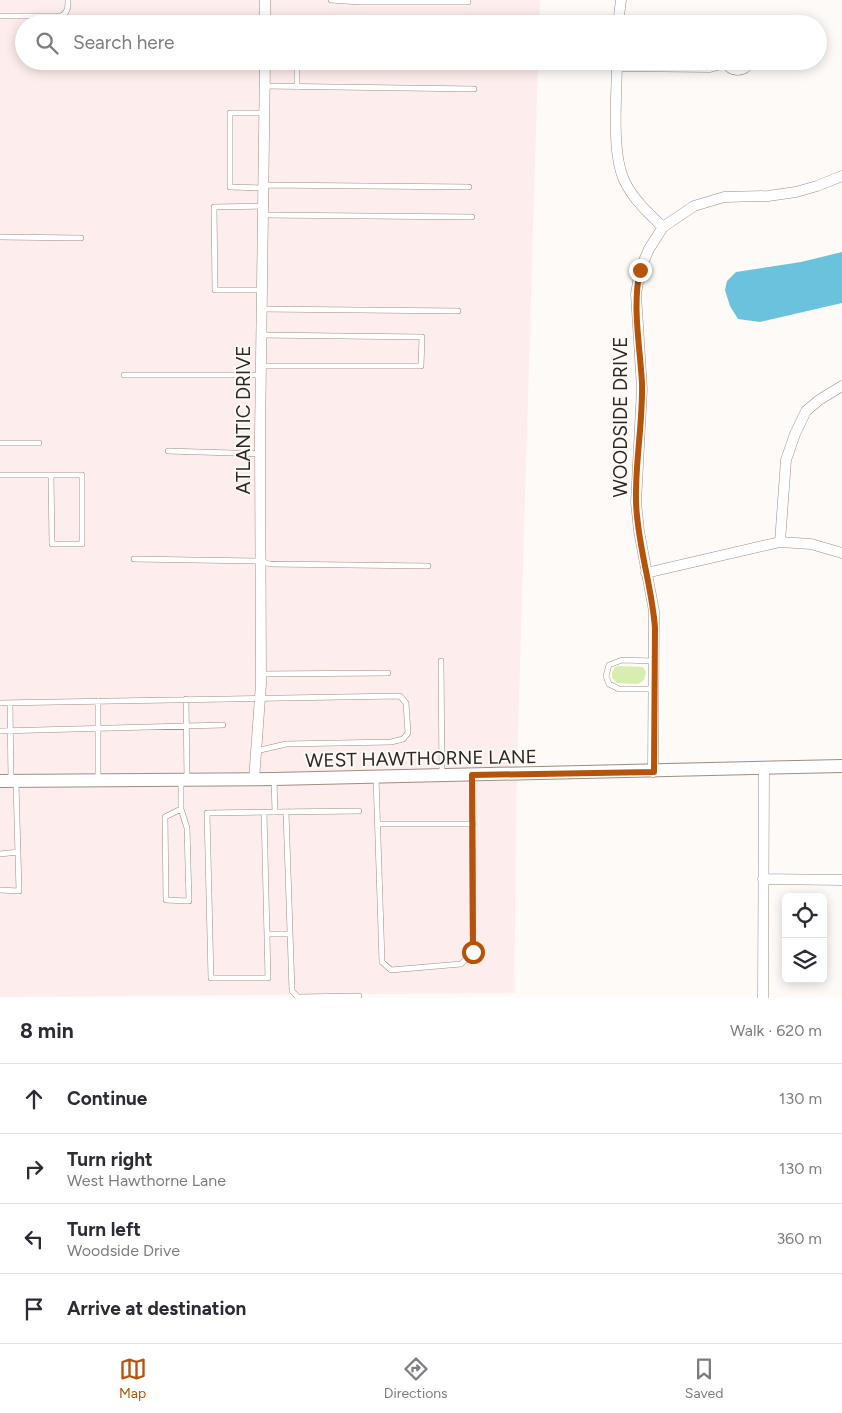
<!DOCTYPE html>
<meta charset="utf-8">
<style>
body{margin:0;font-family:Figtree,sans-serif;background:#f2f2f3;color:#2b2b33}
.controls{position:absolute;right:15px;bottom:15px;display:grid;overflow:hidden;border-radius:8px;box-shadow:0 2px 12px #0003}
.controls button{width:45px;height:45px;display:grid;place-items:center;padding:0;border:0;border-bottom:1px solid #e1e1e2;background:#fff;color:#2b2b33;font:25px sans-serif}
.stop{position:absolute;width:15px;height:15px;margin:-11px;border:4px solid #b45309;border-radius:50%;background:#fff}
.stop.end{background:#b45309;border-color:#fff;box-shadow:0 1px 5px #0008}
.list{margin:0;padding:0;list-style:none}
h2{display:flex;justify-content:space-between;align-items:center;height:65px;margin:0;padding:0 20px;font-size:21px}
h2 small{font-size:16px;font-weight:400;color:#7c7c81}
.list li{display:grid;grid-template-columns:32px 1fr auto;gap:15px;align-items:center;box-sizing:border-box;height:70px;padding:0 20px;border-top:1px solid #e1e1e2}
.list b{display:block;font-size:19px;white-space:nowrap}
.list p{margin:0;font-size:16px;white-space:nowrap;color:#7c7c81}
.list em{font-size:16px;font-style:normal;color:#7c7c81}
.icon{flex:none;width:28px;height:28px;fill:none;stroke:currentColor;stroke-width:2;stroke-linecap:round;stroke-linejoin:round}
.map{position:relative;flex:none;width:842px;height:998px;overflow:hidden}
.search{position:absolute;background:#fff;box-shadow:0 2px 12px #0003;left:15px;right:15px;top:15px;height:55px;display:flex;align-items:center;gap:12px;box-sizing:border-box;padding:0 18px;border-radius:28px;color:#7c7c81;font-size:19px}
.sheet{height:345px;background:#fff}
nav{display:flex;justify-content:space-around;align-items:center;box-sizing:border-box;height:70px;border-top:1px solid #e1e1e2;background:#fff;font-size:14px;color:#7c7c81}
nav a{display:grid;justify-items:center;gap:2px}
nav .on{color:#b45309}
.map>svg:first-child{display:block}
</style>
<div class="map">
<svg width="842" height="998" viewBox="0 0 842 998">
<rect width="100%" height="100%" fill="#fefaf7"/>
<path fill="#fdedec" d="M0 0H540L539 24H24V61H538L517 764 514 993 0 997Z"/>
<path fill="#d7eeb0" d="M619 666 643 667 646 672 644 680 638 684 617 683 612 678V672L615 667Z"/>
<path fill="#6ac2dc" d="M842 252V303L760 322 738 319 730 306 725 290 727 281 736 272 801 262Z"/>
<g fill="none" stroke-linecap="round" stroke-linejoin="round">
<g stroke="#9f8e81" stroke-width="6">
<path id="service" d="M331 0 359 2H468V0
M0 16H61C68 13 68 7 68 0
M297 61V87
M265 86 474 89
M264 185 469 187
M263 188 230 187V113H264
M263 215 472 217
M0 237 81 238
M262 290H215L214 207 263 206
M262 309 458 311
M261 335 422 337 421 366H261
M124 375H261
M0 443H39
M168 451 260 454
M0 475H82V544H52L51 475
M134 559 260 561 270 564 428 566
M441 661 442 775
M261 674 388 673
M654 689H619L609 684 606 676 609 665 622 660 654 661
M186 699 187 779
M98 701V781
M0 703 400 696 406 703 408 733 403 739 391 742 286 744 256 751
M10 703 11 780
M0 731 223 725
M376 777 382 962 391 970 461 964 473 952 472 776
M274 780 275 812 359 811
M181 809 165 817 166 900 189 901 187 828 181 809V780
M264 812 268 978H211L207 813 275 812
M286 812 292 991 298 997 359 996
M378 824H473
M0 854 18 852
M0 890 19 891 16 783
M268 934H290"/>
</g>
<g stroke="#9f8e81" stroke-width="11">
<path id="minor" d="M265 24V0
M618 24 621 0
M617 61C617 94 611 151 624 180 632 198 649 214 663 227
M725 61C731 73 744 73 751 61
M617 66 710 67 725 63
M780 542 786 460 795 434 806 411 819 400 842 386
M646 573 780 542 811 544 842 553
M653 772 654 611 639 531 636 502 642 389 636 294 640 270 649 249 663 227 694 206 724 197 768 196 796 192 817 186 842 176
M254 780 261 684 260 436 265 61
M763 879 842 880
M763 998 764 769"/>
</g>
<g stroke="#9f8e81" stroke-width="14">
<path id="tertiary" d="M0 781 274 779 842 766"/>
</g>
<use href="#service" stroke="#fff" stroke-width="5"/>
<use href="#minor" stroke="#fff" stroke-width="10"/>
<use href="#tertiary" stroke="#fff" stroke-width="12"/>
</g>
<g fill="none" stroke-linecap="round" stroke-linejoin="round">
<path stroke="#b45309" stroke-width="6" d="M473 952 472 775 654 772 655 628C652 586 637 544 636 501 635 462 643 423 642 383 640 346 632 307 640 270"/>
</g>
<g text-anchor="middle" stroke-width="4" stroke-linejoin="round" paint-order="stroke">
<g font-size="19" fill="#2d2621" stroke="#fefaf7">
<text transform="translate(620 417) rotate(-90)" y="7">WOODSIDE DRIVE</text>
<text transform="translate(243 420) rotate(-90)" y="7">ATLANTIC DRIVE</text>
<text transform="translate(421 758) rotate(-1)" y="7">WEST HAWTHORNE LANE</text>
</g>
</g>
</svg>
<div class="controls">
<button><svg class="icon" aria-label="locate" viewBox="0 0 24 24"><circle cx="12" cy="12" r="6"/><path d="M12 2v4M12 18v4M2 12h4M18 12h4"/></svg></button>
<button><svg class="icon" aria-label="layers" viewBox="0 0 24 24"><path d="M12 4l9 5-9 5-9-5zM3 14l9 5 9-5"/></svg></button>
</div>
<div class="stop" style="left:473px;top:952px"></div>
<div class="stop end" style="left:640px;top:270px"></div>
<div class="search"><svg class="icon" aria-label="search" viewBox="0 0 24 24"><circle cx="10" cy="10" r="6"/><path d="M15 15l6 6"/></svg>Search here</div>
</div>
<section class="sheet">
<h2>8 min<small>Walk · 620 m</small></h2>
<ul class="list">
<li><svg class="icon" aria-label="ahead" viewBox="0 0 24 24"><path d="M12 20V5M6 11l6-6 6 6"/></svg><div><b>Continue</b></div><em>130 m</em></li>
<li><svg class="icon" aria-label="right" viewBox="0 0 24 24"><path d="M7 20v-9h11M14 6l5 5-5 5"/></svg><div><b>Turn right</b><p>West Hawthorne Lane</p></div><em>130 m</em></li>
<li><svg class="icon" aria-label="left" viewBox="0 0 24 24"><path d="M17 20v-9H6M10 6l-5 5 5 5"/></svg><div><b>Turn left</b><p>Woodside Drive</p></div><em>360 m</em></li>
<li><svg class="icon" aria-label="arrive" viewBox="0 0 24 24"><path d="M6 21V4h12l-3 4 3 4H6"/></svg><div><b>Arrive at destination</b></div></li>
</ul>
</section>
<nav>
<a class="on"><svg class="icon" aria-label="map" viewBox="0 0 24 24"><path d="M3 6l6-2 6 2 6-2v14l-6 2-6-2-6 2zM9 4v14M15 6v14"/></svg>Map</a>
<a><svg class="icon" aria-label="directions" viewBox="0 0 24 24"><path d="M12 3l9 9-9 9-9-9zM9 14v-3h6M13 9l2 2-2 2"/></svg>Directions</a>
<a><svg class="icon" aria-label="saved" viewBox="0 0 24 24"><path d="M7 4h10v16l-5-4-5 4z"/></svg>Saved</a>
</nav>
